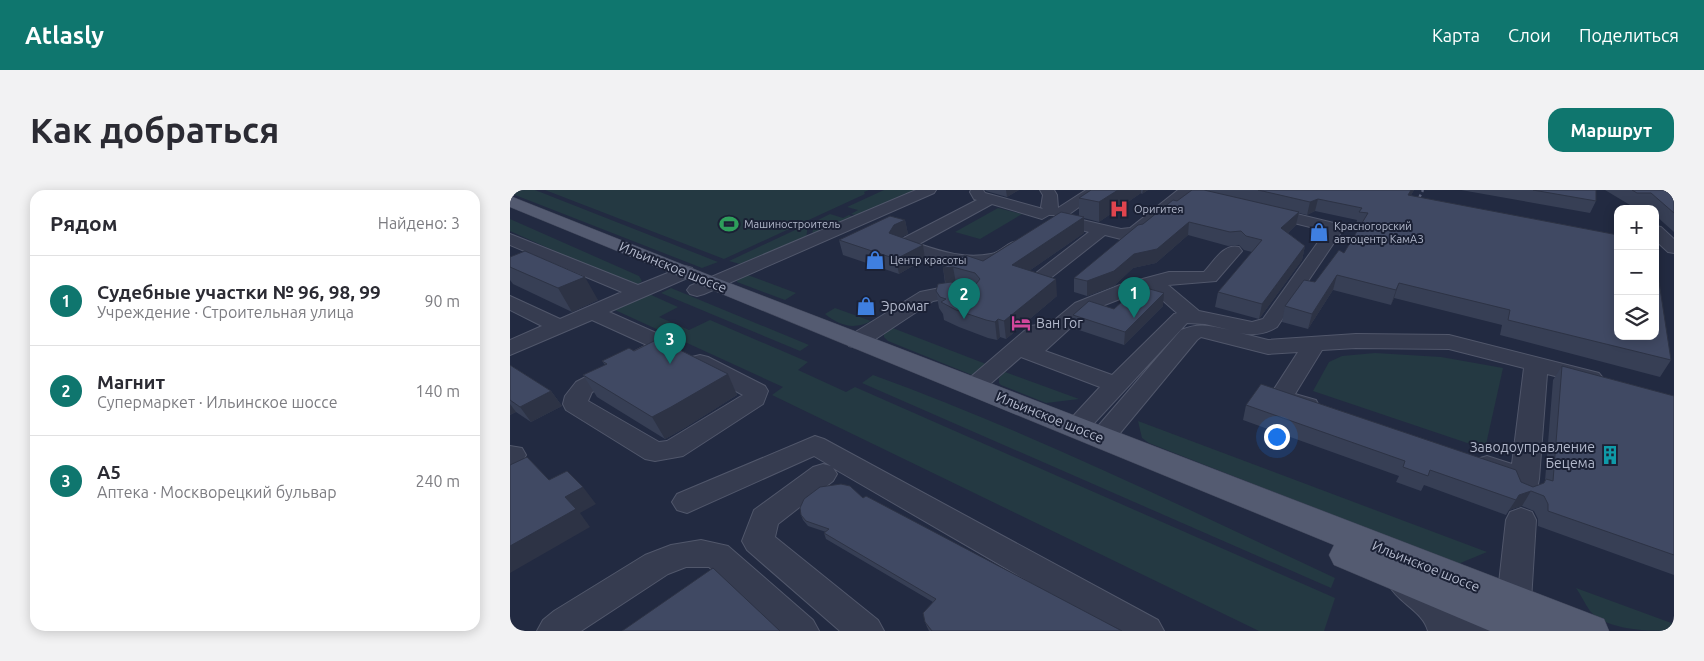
<!DOCTYPE html>
<html lang="ru">
<meta charset="utf-8">
<style>
body{margin:0;font-family:Ubuntu,sans-serif;background:#f2f2f3;color:#2b2b33}
.controls{position:absolute;right:15px;top:15px;display:grid;overflow:hidden;border-radius:10px;box-shadow:0 2px 12px #0003}
.controls button{width:45px;height:45px;display:grid;place-items:center;padding:0;border:0;border-bottom:1px solid #e1e1e2;background:#fff;color:#2b2b33;font:25px sans-serif}
.you{position:absolute;left:766px;top:246px;width:18px;height:18px;margin:-12px;border:4px solid #fff;border-radius:50%;background:#1a73e8;box-shadow:0 0 0 8px #1a73e833}
.badge{display:grid;place-items:center;width:32px;height:32px;border-radius:50%;background:#0f766e;color:#fff;font-size:16px;font-weight:700}
.pin{position:absolute;translate:-50% -41px;filter:drop-shadow(0 1px 2px #0008)}
.pin::after{content:'';position:absolute;top:26px;width:18px;height:15px;background:inherit;clip-path:polygon(0 0,100% 0,50% 100%)}
.list{margin:0;padding:0;list-style:none}
h2{display:flex;justify-content:space-between;align-items:center;height:65px;margin:0;padding:0 20px;font-size:21px}
h2 small{font-size:16px;font-weight:400;color:#7c7c81}
.list li{display:grid;grid-template-columns:32px 1fr auto;gap:15px;align-items:center;box-sizing:border-box;height:90px;padding:0 20px;border-top:1px solid #e1e1e2}
.list b{display:block;font-size:19px;white-space:nowrap}
.list p{margin:0;font-size:16px;white-space:nowrap;color:#7c7c81}
.list em{font-size:16px;font-style:normal;color:#7c7c81}
.icon{flex:none;width:28px;height:28px;fill:none;stroke:currentColor;stroke-width:2;stroke-linecap:round;stroke-linejoin:round}
.map{position:relative;flex:none;width:1164px;height:441px;overflow:hidden;border-radius:15px}
header{display:flex;align-items:center;gap:30px;box-sizing:border-box;height:70px;padding:0 25px;background:#0f766e;color:#fff}
header strong{font-size:24px}
nav{display:flex;gap:28px;margin-inline-start:auto;font-size:18px}
.intro{display:flex;align-items:center;justify-content:space-between;box-sizing:border-box;height:120px;padding:0 30px}
h1{margin:0;font-size:35px}
.button{padding:12px 22px;border-radius:15px;background:#0f766e;color:#fff;font-size:18px;font-weight:700}
main{display:flex;gap:30px;padding:0 30px}
aside{flex:1;background:#fff;border-radius:15px;box-shadow:0 2px 12px #0003}
.map>svg:first-child{display:block}
</style>
<header>
<strong>Atlasly</strong>
<nav><a>Карта</a><a>Слои</a><a>Поделиться</a></nav>
</header>
<div class="intro"><h1>Как добраться</h1><a class="button">Маршрут</a></div>
<main>
<aside>
<h2>Рядом<small>Найдено: 3</small></h2>
<ul class="list">
<li><span class="badge">1</span><div><b>Судебные участки № 96, 98, 99</b><p>Учреждение · Строительная улица</p></div><em>90 m</em></li>
<li><span class="badge">2</span><div><b>Магнит</b><p>Супермаркет · Ильинское шоссе</p></div><em>140 m</em></li>
<li><span class="badge">3</span><div><b>А5</b><p>Аптека · Москворецкий бульвар</p></div><em>240 m</em></li>
</ul>
</aside>
<div class="map">
<svg width="1164" height="441" viewBox="0 0 1164 441">
<rect width="100%" height="100%" fill="#222a41"/>
<path fill="#243942" d="M0 0H25L208 72 192 78 0 3Z
M35 0H359L354 2 355 4 214 69Z
M374 0H409L349 26 341 24 348 20 337 17Z
M488 18 512 24 470 49 445 42Z
M320 24 333 28 339 25 346 28 302 46 304 32Z
M0 29 129 86 132 91 125 97 0 41Z
M298 34 296 49 230 74 219 71Z
M235 84 286 103 275 110 227 92 228 88Z
M161 98 299 155 290 161 151 103Z
M139 104 168 117 149 127 179 140 200 130 298 172 288 180 336 202 345 197 825 408 814 441H749L262 205 273 197 105 120Z
M325 118 361 131C344 140 330 136 315 124Z
M380 137 476 174 462 185 378 151 374 147V143Z
M865 163 931 167 993 178 975 259 803 201 819 172 832 166Z
M495 182 569 209 536 213 491 195 489 193V188Z
M363 185C520 242 673 317 825 388L821 398 352 193Z
M628 231 977 362 948 374 639 253 632 248Z
M1066 398 1164 434V441C1140 441 1097 441 1080 421 1075 414 1071 405 1066 398Z"/>
<g fill="none" stroke-linecap="round" stroke-linejoin="round">
<g stroke="#51576b" stroke-width="2">
<path id="minor" d="M406 0H426L424 3 194 104 187 106 180 104 177 100 180 96Z
M461 0H473L475 3 533 19 531 17 533 5 530 0H544L547 5 548 18 576 0H593L558 25H539L532 29 482 14 409 54C433 62 455 69 481 64 493 62 498 49 512 52L515 56C501 76 466 78 443 76 425 75 405 64 388 59L385 55 388 51 467 10 464 9 460 2Z
M668 0H684L631 46 611 49 595 45 533 94 526 96 519 94 517 90 579 42 549 34 547 31 549 28 555 26 611 39 620 38Z
M754 16 832 35 834 38 767 137C754 145 741 146 726 142L758 150 846 144 939 145 1089 183 1093 188 1089 193 1081 195 1037 184 1029 289 1027 299 1023 306 1013 310 1003 306 999 299V294L967 283 963 276 967 269 977 266 1002 274 1014 178 939 159 846 158 812 160 785 204 806 210 809 216 806 222C793 225 766 218 759 207L788 162 758 164 691 147 687 150 601 254 592 257 583 254 579 248 583 242 671 140C689 132 702 136 720 140L695 134 677 133 575 243 566 246 557 243 553 237 590 197 511 167 472 201 464 203 456 201 452 196 456 191 520 136 528 135 536 137 565 113 610 95 659 82H694C704 71 714 53 729 57L732 61 706 91 658 95 689 121 742 132 753 129 816 41 748 24 746 21 748 18ZM641 100 667 123 664 124 602 185 535 161 579 121 623 104Z
M1145 36 1151 37 1164 49V63L1158 62 1145 50Z
M0 44 128 95 175 76 182 78 184 82 182 86 99 122 162 150 165 155 162 160 82 202 78 211 149 252 157 251 233 205 182 177 179 172 182 167 190 165 198 167 255 196 258 201 253 214 173 266 145 271 135 269 56 220 53 214 55 206 66 192 137 155 82 130 0 165V150L32 136 0 120V106L50 129 112 102 0 55Z
M445 95 467 102 470 106 467 110 460 112 444 107 423 111 355 156 347 158 339 156 336 151 339 146 410 102Z
M305 246 314 249 648 430 654 441H604L323 278 327 284 323 291 268 334 265 347 368 430 374 441H330L237 360 232 351 244 320 303 277 313 274 321 276 304 266 177 323 167 320 162 312 167 304Z
M0 256 12 258 16 265 12 272 0 275Z
M1011 318 1022 322 1026 330 1021 411 1016 421 1010 424 1012 425 1018 436 1015 441H918C913 421 888 413 879 395L884 385C887 384 892 381 896 381 914 380 942 413 949 428L973 420 991 419 987 411 996 330 1000 322Z
M191 350 218 356 303 430 309 441H266L199 377H176L158 384 71 441H27L33 430 44 421 135 365 161 355Z"/>
</g>
<g stroke="#3f4559" stroke-width="1">
<path id="major" d="M0 6 209 89 1094 429 1099 441H980L824 375 819 365 824 355 0 17Z"/>
</g>
<use href="#minor" fill="#363c50" fill-rule="evenodd"/>
<use href="#major" fill="#545b71" fill-rule="evenodd"/>
<path stroke="#585f78" stroke-width="2.5" stroke-dasharray="3 3" stroke-linecap="butt" d="M1153 0 1164 6
M904 18 913 0"/>
</g>
<path fill="#373f55" d="M475 0H509L497 7 476 1Z
M581 0H638L632 4 631 3 589 32 574 28V43L519 81 547 106 496 149 490 147 487 150 478 148 449 137 434 130 433 124 429 118 426 101 435 93 433 78 473 71 569 26V8Z
M695 0H904L901 5 1161 170 1150 187 990 145 992 135 884 108 881 115 823 100 798 139 772 132 775 116 805 92 834 63 851 36 846 35 847 30 805 21 797 25 789 23 786 35 778 43 795 56 792 70 749 129 705 117 708 102 742 62 734 60 729 55 718 56 678 45 646 73 623 78 604 96 577 106 564 102V88L633 34 667 11Z
M951 0H1086V11L1080 23Z
M1095 0H1154L1164 6V42L1145 25V19H1138L1134 15H1120Z
M395 30 398 44 391 47 413 55 415 69 389 84 333 65 329 50Z
M0 67 88 110 62 122 3 94 0 90Z
M653 116 614 155 563 138V125L604 119Z
M124 161 218 184 227 205 173 239 155 249 87 207 73 185 95 175 92 171Z
M0 175 41 201 52 216 21 232 6 222 0 225Z
M1052 176 1164 206V385L1028 336V329L1024 321 1012 316 999 320 996 325 914 295 911 301 886 292 889 286 733 230 736 215 1011 292 1023 297 1034 293 1035 291 1043 190Z
M353 308 612 441H419L417 437 415 432 423 412 316 349 314 343 316 342 298 336 293 330 291 325Z"/>
<path fill="#2d3345" d="M496 0H509L497 7Z
M608 0H631V3L589 32V12Z
M633 0H638L632 4Z
M901 0H904L893 18 898 5Z
M808 9 805 21 797 25 800 12Z
M789 22 786 35 769 52 771 38Z
M574 27V43L503 92 502 75Z
M395 30 398 44 387 49 379 43 384 35Z
M679 32 678 45 646 73 623 78 604 96 577 106V91Z
M413 55 415 69 389 84 386 69Z
M795 56 792 70 749 129 752 114Z
M443 77 446 93 436 95 433 78Z
M827 85 823 100 798 139 802 124Z
M75 87 88 110 62 122 48 98Z
M546 89 547 106 496 149 494 131Z
M889 93 884 108 881 115 886 100Z
M654 103 653 116 614 155 615 142Z
M488 129 490 147 487 150 485 132Z
M218 184 227 205 173 239 155 249 142 227Z
M41 201 52 216 21 232 10 217Z
M0 214 6 222 0 225Z
M73 297 86 314 70 323 80 337 0 383V356L55 307Z
M1021 301 1012 316 999 320 1009 305Z"/>
<path fill="#404963" stroke="#2d3345" d="M581 0H608L589 12 569 8Z
M682 0H694L789 22 771 38 795 56 752 114 708 102 752 50 736 46 731 41 720 42 679 32 647 59 624 64 604 81 577 91 564 88 628 35 633 34 663 10 667 11Z
M748 0H901L898 5 1108 45V146H1145V66L1161 170 998 130 1000 120 889 93 886 100 827 85 802 124 775 116 794 90 805 92 829 60 834 63 858 23 849 22 852 18 808 9 800 12Z
M1023 0H1086V11Z
M1122 0H1154L1164 6V23L1141 3H1127Z
M551 22 574 27 502 75 546 89 494 131 488 129 485 132 476 130 446 120 431 112 436 109 430 107 426 101 428 94 441 92 458 97 466 94 470 89 465 83 443 77 433 78 455 65 473 71Z
M380 26 395 30 384 35 379 43 413 55 386 69 329 50Z
M15 61 75 87 48 98 0 77V67Z
M629 96 654 103 615 142 563 125 579 111 604 119Z
M148 149 218 184 161 217 142 227 73 185 97 174 92 171 119 158 124 161Z
M0 175 41 201 10 217 0 210Z
M1052 176 1164 206V365L1038 321V314L1034 306 1021 301 1009 305 1006 310 920 280 918 286 893 277 895 271 736 215 751 194 1006 280 1011 292 1023 297 1034 293 1036 289 1043 291Z
M17 267 39 290 57 281 73 297 55 307 66 319 0 356V275Z
M331 294 340 296 353 308 356 306 612 441H422L415 432 413 423 426 409 314 343 319 339 296 331 291 325 290 318 294 309 310 297Z
M203 378 270 441H112Z"/>
<defs>
<g id="hospital-bare" transform="scale(1.5)"><path d="M-5-5h3v3.5h4V-5h3V5h-3V1.5h-4V5h-3Z" fill="#e0444e" stroke="#1b2135" stroke-width="2.5" paint-order="stroke"/></g>
<g id="stadium-bare" transform="scale(1.5)"><path d="M0-5a6.5 5 0 1 0 0 10a6.5 5 0 1 0 0-10ZM-3.5-1.8h7v3.6h-7Z" fill="#2e9e5b" stroke="#1b2135" stroke-width="2.5" paint-order="stroke"/></g>
<g id="shop-bare" transform="scale(1.5)"><path d="M-5-2.5h2.3a2.7 3.5 0 0 1 5.4 0H5L5.5 6h-11ZM-1.5-2.5h3a1.5 2.3 0 0 0-3 0Z" fill="#3f7fe0" stroke="#1b2135" stroke-width="2.5" paint-order="stroke"/></g>
<g id="hotel-bare" transform="scale(1.5)"><path d="M-6-4.5h1.5V1H6V5H4.5V3h-9V5H-6ZM-4 0a1.8 1.8 0 1 1 3.6 0ZM.5 0V-2.5h3Q6-2.5 6 0Z" fill="#d1479c" stroke="#1b2135" stroke-width="2.5" paint-order="stroke"/></g>
<g id="building-bare" transform="scale(1.5)"><path d="M-4-6H4V6H1V3H-1V6H-4ZM-2.5-4.3h1.7v1.8h-1.7ZM.8-4.3h1.7v1.8H.8ZM-2.5-1h1.7V.8h-1.7ZM.8-1h1.7V.8H.8Z" fill="#0f9aa8" stroke="#1b2135" stroke-width="2.5" paint-order="stroke"/></g>
</defs>
<g fill-rule="evenodd">
<use href="#hospital-bare" x="609" y="19"/>
<use href="#stadium-bare" x="219" y="34"/>
<use href="#shop-bare" x="809" y="42"/>
<use href="#shop-bare" x="365" y="70"/>
<use href="#shop-bare" x="356" y="116"/>
<use href="#hotel-bare" x="511" y="133"/>
<use href="#building-bare" x="1100" y="265"/>
</g>
<g text-anchor="middle" stroke-width="4" stroke-linejoin="round" paint-order="stroke">
<g font-size="11" fill="#b2b8cb" stroke="#1b2135" text-anchor="start">
<text x="624" y="23">Оригитея</text>
<text x="234" y="38">Машиностроитель</text>
<text x="824" y="40">Красногорский<tspan x="824" dy="13">автоцентр КамАЗ</tspan></text>
<text x="380" y="74">Центр красоты</text>
</g>
<g font-size="14" fill="#b2b8cb" stroke="#1b2135">
<text transform="translate(163 77) rotate(22)" y="5">Ильинское шоссе</text>
<text transform="translate(540 227) rotate(22)" y="5">Ильинское шоссе</text>
<text transform="translate(916 376) rotate(22)" y="5">Ильинское шоссе</text>
</g>
<g font-size="14" fill="#b2b8cb" stroke="#1b2135" text-anchor="start">
<text x="371" y="121">Эромаг</text>
<text x="526" y="138">Ван Гог</text>
<text x="1085" y="262" text-anchor="end">Заводоуправление<tspan x="1085" dy="16">Бецема</tspan></text>
</g>
</g>
</svg>
<div class="controls">
<button>+</button>
<button>−</button>
<button><svg class="icon" aria-label="layers" viewBox="0 0 24 24"><path d="M12 4l9 5-9 5-9-5zM3 14l9 5 9-5"/></svg></button>
</div>
<div class="you"></div>
<div class="pin badge" style="left:624px;top:128px">1</div>
<div class="pin badge" style="left:454px;top:129px">2</div>
<div class="pin badge" style="left:160px;top:174px">3</div>
</div>
</main>
